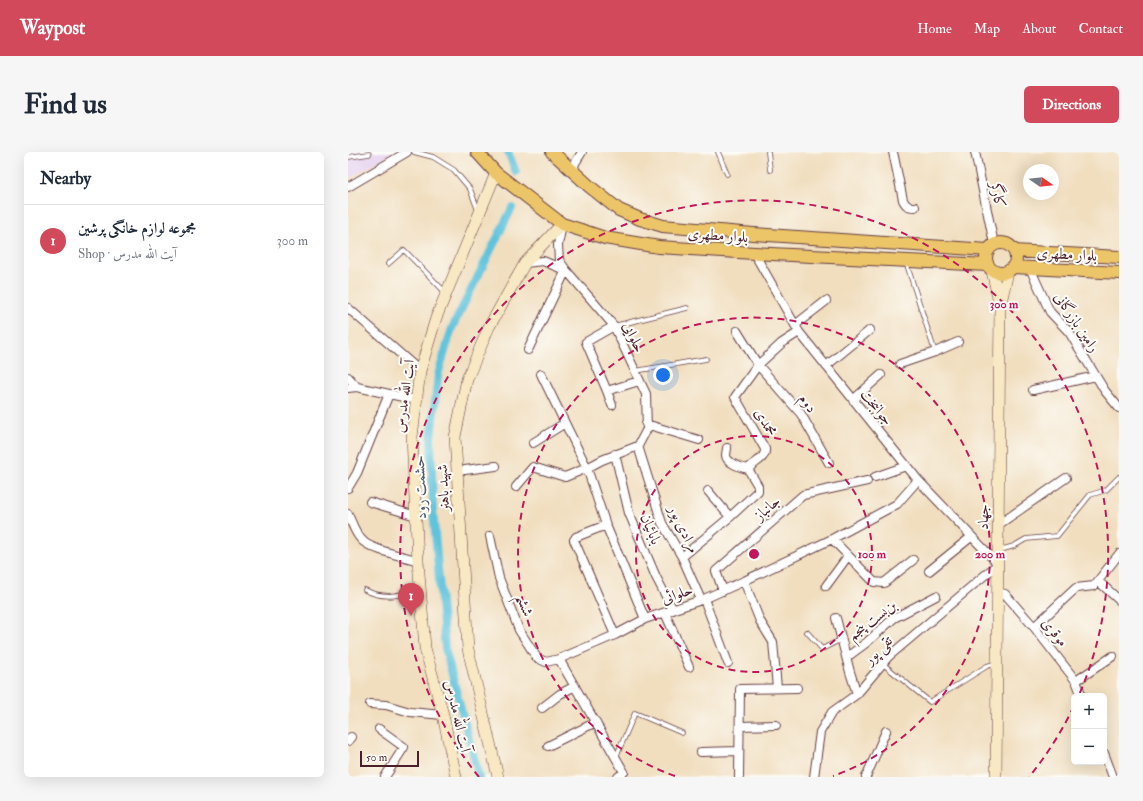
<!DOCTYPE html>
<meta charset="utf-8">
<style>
body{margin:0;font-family:"IM FELL Double Pica",Amiri,serif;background:#f6f6f7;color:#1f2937}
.controls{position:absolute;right:12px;bottom:12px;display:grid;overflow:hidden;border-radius:6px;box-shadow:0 4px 16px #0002}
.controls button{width:36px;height:36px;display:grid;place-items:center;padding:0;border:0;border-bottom:1px solid #e0e1e3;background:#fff;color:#1f2937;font:20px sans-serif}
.compass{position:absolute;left:675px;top:12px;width:36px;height:36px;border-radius:50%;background:#fff;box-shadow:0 4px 16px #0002;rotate:104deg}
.scale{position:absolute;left:12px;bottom:10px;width:59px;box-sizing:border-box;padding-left:4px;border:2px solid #4a1f2b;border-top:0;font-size:11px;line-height:14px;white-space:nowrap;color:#4a1f2b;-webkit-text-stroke:3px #fdfcf7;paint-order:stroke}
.you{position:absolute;left:315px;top:223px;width:14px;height:14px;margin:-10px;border:3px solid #fff;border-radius:50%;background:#1a73e8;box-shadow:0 0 0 6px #1a73e833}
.badge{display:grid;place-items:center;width:26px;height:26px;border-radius:50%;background:#d1495b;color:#fff;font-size:13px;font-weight:700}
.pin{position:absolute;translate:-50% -33px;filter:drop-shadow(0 1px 2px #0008)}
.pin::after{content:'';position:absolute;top:21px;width:14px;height:12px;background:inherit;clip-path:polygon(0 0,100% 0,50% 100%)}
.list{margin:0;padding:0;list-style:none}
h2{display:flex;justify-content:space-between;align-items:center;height:52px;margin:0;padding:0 16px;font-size:17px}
h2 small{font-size:13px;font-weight:400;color:#747a83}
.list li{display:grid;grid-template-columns:26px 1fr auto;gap:12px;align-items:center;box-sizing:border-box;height:72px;padding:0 16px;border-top:1px solid #e0e1e3}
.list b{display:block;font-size:15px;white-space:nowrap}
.list p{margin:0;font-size:13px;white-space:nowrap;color:#747a83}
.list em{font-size:13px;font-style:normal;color:#747a83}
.map{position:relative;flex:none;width:771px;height:625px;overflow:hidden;border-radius:6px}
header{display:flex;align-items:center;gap:24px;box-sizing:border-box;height:56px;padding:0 20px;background:#d1495b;color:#fff}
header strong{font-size:19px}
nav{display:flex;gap:22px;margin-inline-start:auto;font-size:14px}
.intro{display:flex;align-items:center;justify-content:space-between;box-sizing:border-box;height:96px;padding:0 24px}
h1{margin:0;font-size:28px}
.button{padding:10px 18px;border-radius:6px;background:#d1495b;color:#fff;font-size:14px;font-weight:700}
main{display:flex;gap:24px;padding:0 24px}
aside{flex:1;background:#fff;border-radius:6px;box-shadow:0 4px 16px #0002}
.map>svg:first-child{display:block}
</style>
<header>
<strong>Waypost</strong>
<nav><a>Home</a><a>Map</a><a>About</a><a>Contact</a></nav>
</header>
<div class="intro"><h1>Find us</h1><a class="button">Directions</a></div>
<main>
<aside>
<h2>Nearby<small></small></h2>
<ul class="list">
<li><span class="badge">1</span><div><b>مجموعه لوازم خانگی پرشین</b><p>Shop · آیت الله مدرس</p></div><em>300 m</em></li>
</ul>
</aside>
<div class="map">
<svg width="771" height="625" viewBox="0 0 771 625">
<rect width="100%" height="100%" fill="#fdfcf7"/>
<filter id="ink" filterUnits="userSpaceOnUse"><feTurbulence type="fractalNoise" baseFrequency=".025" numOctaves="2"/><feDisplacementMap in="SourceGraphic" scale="8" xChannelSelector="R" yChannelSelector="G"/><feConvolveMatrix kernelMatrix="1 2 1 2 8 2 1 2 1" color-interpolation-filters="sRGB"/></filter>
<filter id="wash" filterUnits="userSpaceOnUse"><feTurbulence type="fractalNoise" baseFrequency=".012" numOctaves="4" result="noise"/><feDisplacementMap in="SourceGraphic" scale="16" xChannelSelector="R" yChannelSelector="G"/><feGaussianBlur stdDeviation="0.9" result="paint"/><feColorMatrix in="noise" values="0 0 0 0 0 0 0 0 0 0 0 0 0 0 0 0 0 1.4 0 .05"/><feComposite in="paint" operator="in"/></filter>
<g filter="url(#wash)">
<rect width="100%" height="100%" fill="#f1debf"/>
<path fill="#e6d2f0" d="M0 0H46L0 27Z"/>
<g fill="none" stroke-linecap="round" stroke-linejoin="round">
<path stroke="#5ec3dc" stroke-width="8" d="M160 0 168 20
M131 625 97 496 85 358 83 286 90 223 104 176 164 56"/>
</g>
</g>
<g filter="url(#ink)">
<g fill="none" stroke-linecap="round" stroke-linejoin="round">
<g stroke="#633c41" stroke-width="5.5">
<path id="lane" d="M66 0 85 5 106 18 122 37 130 58
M370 0 379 22
M420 0 422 18
M0 5 21 2
M558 110 587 200
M40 112 56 98 98 141
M266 174 339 156
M287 219 358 207
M652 398 666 394 678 387 709 384 742 343 758 338 771 325
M17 438C36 448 53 443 72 438
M459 480 474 497 494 487
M535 512 582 550 639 514 649 511
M268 605 287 561 334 581"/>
</g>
<g stroke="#633c41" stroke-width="10">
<path id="street" d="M545 0 555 48C558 54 560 55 567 55
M627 0 646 92
M228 22 226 13 234 0
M0 35 59 0
M406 101 451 180 570 328 650 412 540 505 509 542 484 560 472 580 466 625
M177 111 195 109 217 118
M682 116 702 160 721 180 757 239 771 256
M0 156 72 219
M447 173 478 149
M266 174 238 190 259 239 291 229
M389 179 410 213 453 262 481 311
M180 198 218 118
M552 212 587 200 610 190
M478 214 522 178
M193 222 239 316 258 373 297 467
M0 225 9 235
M0 236 9 235 69 248
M685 238 748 224
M259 239 264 253
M505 248 533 223
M298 272 351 288
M185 291 217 271
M290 294 314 371 334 405 353 448
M379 296C379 297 378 302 378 303 378 311 394 316 400 317
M267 302 281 361 308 425 325 458
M109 319 148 314
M527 325 558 314
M168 335 185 315 217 325 239 316 254 308 290 294 299 277 298 242 266 174 218 118 211 108 210 93 214 73
M0 336 9 321 41 242
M360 339 382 365
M22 350 68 364
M0 362C4 371 8 384 16 390 27 399 56 404 70 409
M258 373 228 385 226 388 267 483
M650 373 718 326
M142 384 151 426 171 478 189 506 198 510 211 507
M484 387 526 430 536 431 565 408
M334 405 382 365 410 339V334L400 317C406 310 418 307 417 297L387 245 410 213 434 191 451 180
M581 419 623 385
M396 429 412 469 425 490 429 536
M750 429 771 448
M478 434 500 404
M375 439 368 419 455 343 519 329
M649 440 657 442 686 475 728 529 734 544
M356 447 380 511
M317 461 341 515
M488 466 502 520 509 542
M686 475 728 436 746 434 771 402
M499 505 518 491 546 466 588 444
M728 529 765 504
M22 552 38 553 62 560 95 563
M194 556 212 542 227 534
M392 574 428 573
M31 577 56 595 37 625
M0 589 3 585
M200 594 248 570
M353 600 391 599
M756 601 765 625
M270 625 276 620 211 507 267 483 297 467 356 447 396 429 484 387 549 352 570 328
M391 625 392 537 449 536
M518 625 538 579"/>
</g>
<g stroke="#633c41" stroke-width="12">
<path id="secondary" d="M644 119 652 154 648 625
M653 150 660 120
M108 625 95 563 77 496 70 409 64 285 72 219 88 166 148 21
M150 625 120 497 107 285 119 227 141 175 177 111 214 72"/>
</g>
<g stroke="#633c41" stroke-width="14">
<path id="primary" d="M129 0 148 21 214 72 257 86 311 95 406 101 639 113
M204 0 241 34 271 58 292 67 315 74 405 82 640 98
M638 106a15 15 0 1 1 30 0a15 15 0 1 1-30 0Z
M666 99 771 105
M666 115 771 121"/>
</g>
<use href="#lane" stroke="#fff" stroke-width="4"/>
<use href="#street" stroke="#fff" stroke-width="8"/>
<use href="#secondary" stroke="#f8e8c3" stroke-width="11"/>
<use href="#primary" stroke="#edc569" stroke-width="12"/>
</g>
</g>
<g fill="none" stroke="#c2185b" stroke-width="2" stroke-dasharray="7 5">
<circle cx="406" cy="402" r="118"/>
<path d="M327 624A236 236 0 1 1 485 624"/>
<path d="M726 554A354 354 0 0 1 681 625M131 625A354 354 0 1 1 731 543"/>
</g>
<g text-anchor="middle" stroke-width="4" stroke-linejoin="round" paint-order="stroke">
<g font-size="15" fill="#4a1f2b" stroke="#fdfcf7">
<text transform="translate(650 43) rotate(79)" y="5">کارگر</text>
<text transform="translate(370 83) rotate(4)" y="5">بلوار مطهری</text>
<text transform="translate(719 102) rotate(3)" y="5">بلوار مطهری</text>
<text transform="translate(729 170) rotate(56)" y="5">رامین بازرگانی</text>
<text transform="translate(286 185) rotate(65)" y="5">حلوایی</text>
<text transform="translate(56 244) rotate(-82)" y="5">آیت الله مدرس</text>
<text transform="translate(460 251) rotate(53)" y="5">دوم</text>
<text transform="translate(529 255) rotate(51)" y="5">جوانبخت</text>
<text transform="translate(418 270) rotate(60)" y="5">محمدی</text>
<text transform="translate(95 336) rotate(-93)" y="5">شهید باهنر</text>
<text transform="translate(419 356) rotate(-41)" y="5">جانباز</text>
<text transform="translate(635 365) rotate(-90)" y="5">جهاد</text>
<text transform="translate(303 377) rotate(67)" y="5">بابائیان</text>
<text transform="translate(336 377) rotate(64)" y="5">مرادی پور</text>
<text transform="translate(329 442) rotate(-19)" y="5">حلوائی</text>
<text transform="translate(177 453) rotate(69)" y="5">ششم</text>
<text transform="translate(524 468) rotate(-37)" y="5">بن‌بست پنجم</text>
<text transform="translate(707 480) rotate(51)" y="5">موقری</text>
<text transform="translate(530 498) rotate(-46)" y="5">تقی پور</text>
<text transform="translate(110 564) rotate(77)" y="5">آیت الله مدرس</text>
</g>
<g font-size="16" font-style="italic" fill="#515869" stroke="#fdfcf7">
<text transform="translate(71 335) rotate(-92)" y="6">حشمت رود</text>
</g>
</g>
<circle cx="406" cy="402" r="6" fill="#c2185b" stroke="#fdfcf7" stroke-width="2"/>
<g font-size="12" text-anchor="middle" font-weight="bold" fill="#c2185b" stroke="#fdfcf7" stroke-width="4" stroke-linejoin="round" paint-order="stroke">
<text x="656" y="156">300 m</text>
<text x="524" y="406">100 m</text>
<text x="642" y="406">200 m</text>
</g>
</svg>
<div class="controls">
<button>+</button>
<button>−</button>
</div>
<svg class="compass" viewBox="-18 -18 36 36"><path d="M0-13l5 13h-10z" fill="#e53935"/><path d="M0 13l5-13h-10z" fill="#747a83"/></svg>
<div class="scale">50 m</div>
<div class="you"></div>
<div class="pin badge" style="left:63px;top:464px">1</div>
</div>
</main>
